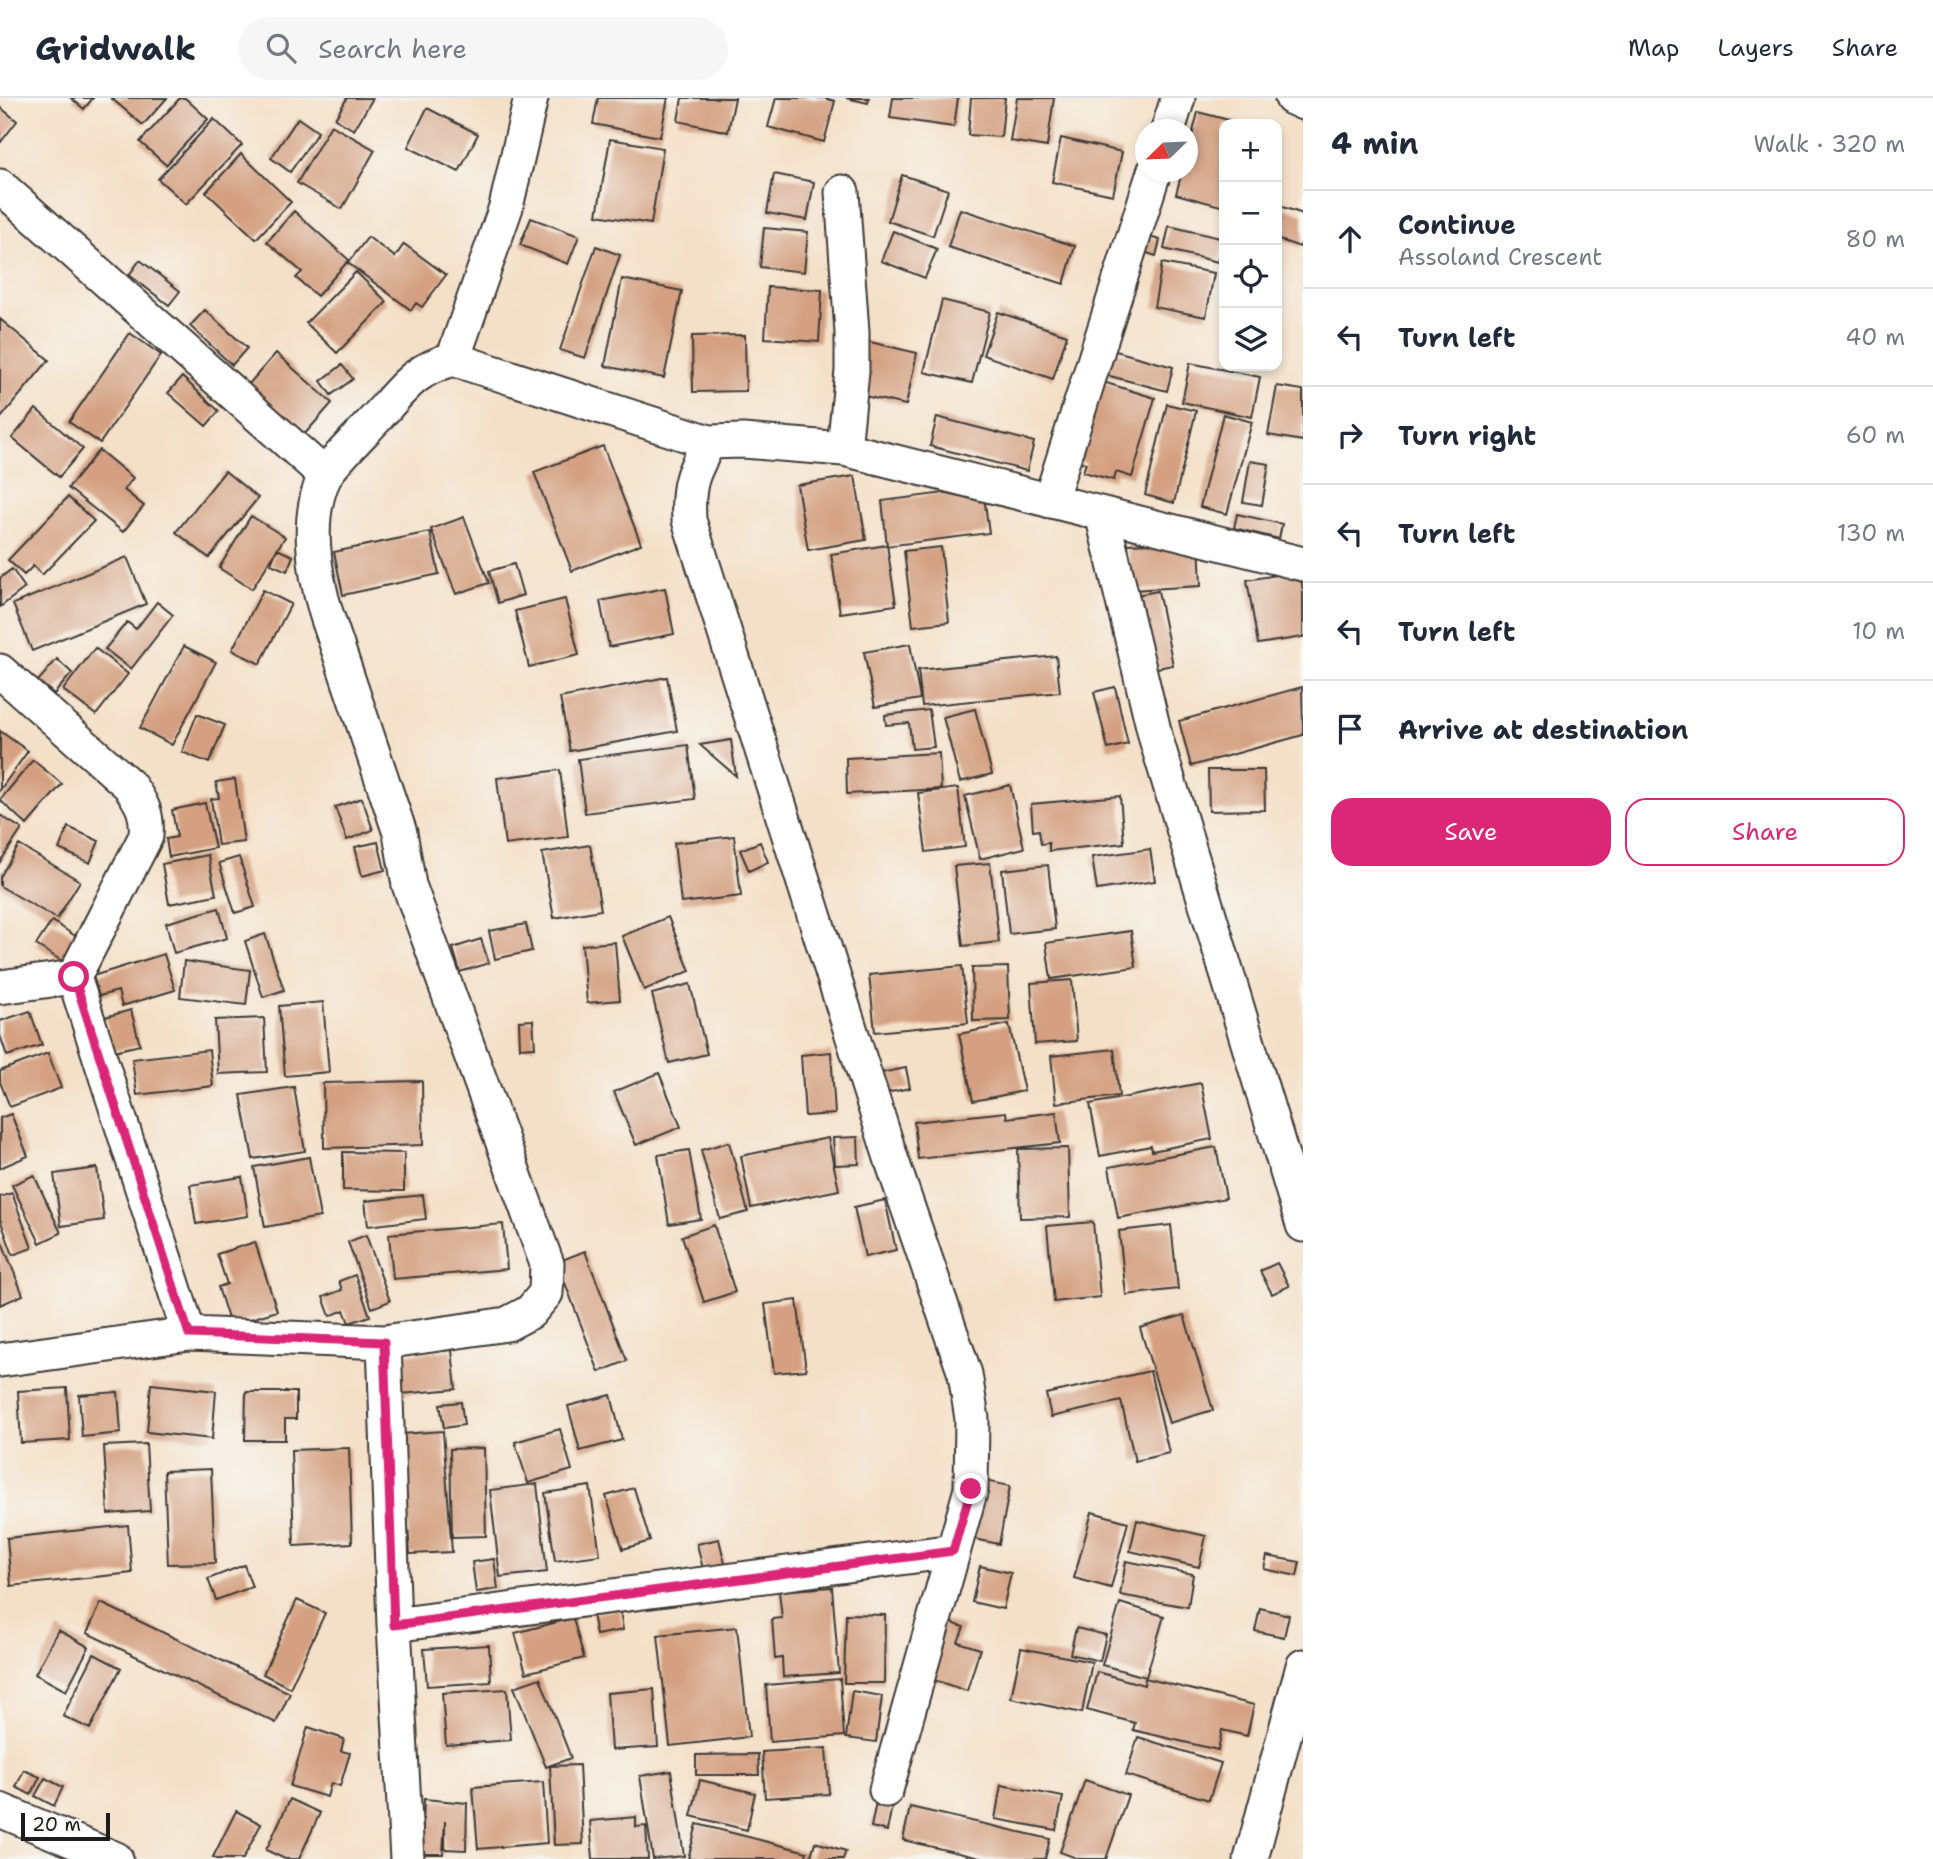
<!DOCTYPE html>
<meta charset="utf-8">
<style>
body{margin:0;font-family:"Shantell Sans",sans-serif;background:#f6f6f7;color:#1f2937}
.controls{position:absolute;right:21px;top:21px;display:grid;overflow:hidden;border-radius:14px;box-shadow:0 4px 10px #0003}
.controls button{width:63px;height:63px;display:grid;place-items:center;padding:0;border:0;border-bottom:2px solid #e0e1e3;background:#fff;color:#1f2937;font:35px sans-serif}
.compass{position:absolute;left:1135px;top:21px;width:63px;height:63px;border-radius:50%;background:#fff;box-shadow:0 4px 10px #0003;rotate:247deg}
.scale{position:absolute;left:21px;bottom:18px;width:89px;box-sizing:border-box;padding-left:7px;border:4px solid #1c1c1c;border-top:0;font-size:19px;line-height:24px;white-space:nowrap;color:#1c1c1c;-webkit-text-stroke:5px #f6f6f2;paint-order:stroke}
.stop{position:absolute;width:21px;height:21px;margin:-16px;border:5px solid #db2777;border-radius:50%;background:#fff}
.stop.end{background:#db2777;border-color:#fff;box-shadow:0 2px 7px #0008}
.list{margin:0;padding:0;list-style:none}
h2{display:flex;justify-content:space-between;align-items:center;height:91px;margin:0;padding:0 28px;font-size:30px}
h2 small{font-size:23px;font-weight:400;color:#747a83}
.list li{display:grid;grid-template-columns:46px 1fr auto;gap:21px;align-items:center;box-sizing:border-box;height:98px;padding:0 28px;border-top:2px solid #e0e1e3}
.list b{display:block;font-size:26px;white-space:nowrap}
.list p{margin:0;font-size:23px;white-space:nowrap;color:#747a83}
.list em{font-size:23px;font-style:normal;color:#747a83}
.actions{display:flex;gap:14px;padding:21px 28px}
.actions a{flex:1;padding:16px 0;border:2px solid #db2777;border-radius:21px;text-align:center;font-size:24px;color:#db2777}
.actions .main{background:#db2777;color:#fff}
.icon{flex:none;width:38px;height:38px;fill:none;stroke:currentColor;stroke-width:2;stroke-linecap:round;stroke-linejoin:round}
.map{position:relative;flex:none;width:1303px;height:1761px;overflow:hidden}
header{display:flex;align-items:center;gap:42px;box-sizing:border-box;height:98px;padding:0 35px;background:#fff;border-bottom:2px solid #e0e1e3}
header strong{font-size:33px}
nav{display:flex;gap:38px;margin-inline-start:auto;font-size:24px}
.search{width:490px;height:63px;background:#f6f6f7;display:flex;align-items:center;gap:18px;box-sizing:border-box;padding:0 24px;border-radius:38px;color:#747a83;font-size:26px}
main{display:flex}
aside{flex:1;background:#fff}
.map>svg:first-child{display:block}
</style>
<header>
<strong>Gridwalk</strong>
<div class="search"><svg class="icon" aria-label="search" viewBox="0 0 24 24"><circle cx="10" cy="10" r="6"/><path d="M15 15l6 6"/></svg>Search here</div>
<nav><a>Map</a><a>Layers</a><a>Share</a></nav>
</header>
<main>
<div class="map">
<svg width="1303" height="1761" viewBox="0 0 1303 1761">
<rect width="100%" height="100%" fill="#f6f6f2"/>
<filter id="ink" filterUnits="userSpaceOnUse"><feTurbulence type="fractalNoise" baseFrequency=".0143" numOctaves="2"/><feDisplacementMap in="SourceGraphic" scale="14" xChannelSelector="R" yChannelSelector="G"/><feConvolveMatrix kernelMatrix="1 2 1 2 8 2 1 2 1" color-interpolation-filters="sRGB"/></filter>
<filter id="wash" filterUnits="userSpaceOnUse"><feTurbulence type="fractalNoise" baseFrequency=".00686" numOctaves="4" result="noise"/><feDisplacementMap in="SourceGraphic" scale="28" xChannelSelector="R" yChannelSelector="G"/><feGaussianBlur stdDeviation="1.57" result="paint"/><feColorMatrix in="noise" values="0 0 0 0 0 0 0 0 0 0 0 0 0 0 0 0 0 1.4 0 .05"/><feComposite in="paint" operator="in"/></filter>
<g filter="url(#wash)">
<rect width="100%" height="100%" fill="#f4e0c8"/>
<g id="blocks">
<path fill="#d4a081" d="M71 0H93L84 11Z
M111 0H167L143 27Z
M180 0H185L208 21 166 67 140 44Z
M347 0H373L354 32 335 21Z
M598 0H668L660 39 593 26Z
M682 0H735L728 34 678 23Z
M776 0H824L835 3 824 44 768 29Z
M846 0H869L868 5Z
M893 0H958L954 29 890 20Z
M971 0H1005L1001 39 968 37Z
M1017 0H1054L1047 49 1010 43Z
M0 9 17 23 0 45Z
M427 10 478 36 459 74 408 49Z
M1198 14 1240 25 1224 26V109L1176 96 1182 74H1188V54Z
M298 20 318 34 290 74 271 60Z
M214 21 242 47 186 106 158 81Z
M331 27 375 52 342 111 297 85Z
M1061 40 1122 54 1113 97 1052 84Z
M610 41 663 50 651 126 597 117Z
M241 56 291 104 256 141 206 94Z
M774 76 814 84 807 122 767 115Z
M902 77 948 92 933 138 888 123Z
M1277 107 1303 116V140L1300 149 1277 141Z
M960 111 1075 148 1064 186 948 149Z
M294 113 349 162 317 198 296 180 302 174 267 144Z
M531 120 579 138 568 166 520 147Z
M1169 128 1224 141 1218 164 1164 151Z
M764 130 808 134 804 174 760 169Z
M893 133 937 151 925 180 881 163Z
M1145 138 1160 142 1156 158 1141 153Z
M368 139 395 159 404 146 446 177 422 209 416 205 411 212 348 165Z
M596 148 620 157 585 260 560 252Z
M140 162 180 193 169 207 129 177Z
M1162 165 1214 175 1206 219 1154 209Z
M356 174 387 204 337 255 306 225Z
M622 181 682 193 664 280 605 268Z
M768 189 822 192 819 244 765 240Z
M942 202 990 214 972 285 924 274Z
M205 212 247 250 232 267 190 228Z
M998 214 1067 237 1053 281 983 257Z
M0 221 49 262 0 321Z
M130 235 161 257 100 345 69 324Z
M745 237 746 293 693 294 692 238Z
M866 243 917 255 906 307 855 296Z
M1112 252 1173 269 1167 293 1106 277Z
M276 255 332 305 303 338 247 288Z
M1190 265 1260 279 1252 319 1182 304Z
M342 267 353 281 331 297 321 283Z
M182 279 219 313 206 328 168 295Z
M1100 283 1155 300 1132 379 1116 374 1114 382 1083 374 1086 365 1077 363Z
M1277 288 1303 292V343L1268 337Z
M1167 306 1196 313 1174 405 1145 397Z
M36 311 83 351 59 379 12 340Z
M1223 316 1252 324 1227 416 1200 409Z
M937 319 1034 344 1027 373 930 348Z
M603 348 641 446 572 473 534 374Z
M99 352 133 380 124 392 144 408 123 434 68 390Z
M1250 363 1269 366 1262 407 1243 404Z
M225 373 258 400 209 460 176 434Z
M855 378 866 442 808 452 797 387Z
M983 390 989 435 887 448 882 403Z
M68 399 94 423 42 477 33 468 24 477 8 462Z
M1237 416 1282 426 1279 441 1234 430Z
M251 418 285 439 252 491 219 470Z
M464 419 489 485 456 496 431 431Z
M430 434 439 476 343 497 334 454Z
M1199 443 1201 488 1131 492 1128 446Z
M887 447 896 507 840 515 831 456Z
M941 449 949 524 913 528 904 453Z
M277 451 293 458 287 473 271 466Z
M127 459 146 506 32 553 13 506Z
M514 466 523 497 498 505 489 473Z
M12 471 25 490 0 509V480Z
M1300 473 1303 495V539L1258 546 1247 482Z
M665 490 674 536 609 549 600 503Z
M263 492 291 506 260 566 232 552Z
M1158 493 1173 567 1146 572 1131 498Z
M565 501 579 557 529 569 515 513Z
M157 504 173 517 131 571 105 551 127 524 136 531Z
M910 546 920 601 875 609 864 554Z
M184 548 216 564 172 647 140 630Z
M95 550 128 576 96 617 63 592Z
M1056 558 1060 594 922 608 918 572Z
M57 561 72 575 54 596 38 583Z
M667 579 677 633 570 653 560 600Z
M1115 589 1128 646 1108 651 1094 594Z
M1302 589 1303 637 1191 668 1179 623Z
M975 611 992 676 960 684 943 619Z
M929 612 934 649 912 651 909 625 886 627 885 617Z
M197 616 225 627 209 665 182 654Z
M0 633 28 653 0 692Z
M731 642 736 678 700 647Z
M688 647 695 701 585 715 578 661Z
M939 655 941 691 847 696 846 660Z
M33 662 62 686 27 727 0 702Z
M560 672 568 739 505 747 497 680Z
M1208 672H1264L1265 712 1209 713Z
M235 681 244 744 218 747 211 701 219 700 216 684Z
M1010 687 1024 750 980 761 965 698Z
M958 690 965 749 926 754 918 695Z
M1120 698 1124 745 1049 753V745L1041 746 1039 732 1033 733 1031 706Z
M362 700 373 732 347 742 335 709Z
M205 705 215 750 169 759 166 741 177 739 172 712Z
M0 717 22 731 0 764Z
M68 729 99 743 90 765 59 751Z
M734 738 741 798 681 805 674 745Z
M378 744 385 772 362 778 355 749Z
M760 744 768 764 749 773 740 752Z
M19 747 80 783 57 821 0 788V779Z
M590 747 601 812 554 820 542 755Z
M1150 751 1155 783 1097 792 1092 759Z
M208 757 216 797 169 806 162 766Z
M239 759 255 809 235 815 219 765Z
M990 765 999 844 963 848 954 768Z
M1048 767 1055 831 1009 836 1002 772Z
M219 810 227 840 174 855 166 825Z
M668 819 690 873 644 892 622 838Z
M52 823 77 839 62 863 36 847Z
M526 826 532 853 495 861 489 833Z
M1131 833 1136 869 1051 881 1046 845Z
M265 836 284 892 263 899 245 843Z
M481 841 489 865 460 874 453 850Z
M615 844 620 902 587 905 582 847Z
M164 856 175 892 122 908 118 893 99 898 93 878Z
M184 863 250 872 246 907 180 899Z
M962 868 968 925 875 934 869 877Z
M1008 869 1010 922 973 923 972 870Z
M1072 882 1077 943 1035 946 1031 885Z
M690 886 707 956 669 965 652 896Z
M323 904 329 974 285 978 279 908Z
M131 912 140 947 114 953 105 919Z
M30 913 42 947 7 958 0 937V923Z
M264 920 267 974 218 976 215 922Z
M533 922 535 949 520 950 519 923Z
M1009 926 1024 993 973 1003 959 936Z
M1114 951 1119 998 1056 1005 1051 958Z
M209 952 213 988 137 997 132 961Z
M831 954 835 1016 805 1018 801 957Z
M48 955 61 990 10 1009 0 984V973Z
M906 970 910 990 886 995 881 975Z
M659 975 681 1029 636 1047 614 994Z
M422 983 423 1047 324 1050 323 985Z
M1201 985 1212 1041 1152 1053 1151 1048 1100 1058 1090 1006Z
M294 989 305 1053 253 1061 241 997Z
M1006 1014 1007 1020 1056 1014 1060 1045 918 1061 914 1024Z
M11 1016 28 1058 0 1070V1020Z
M858 1039 859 1066 835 1067 833 1040Z
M828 1040 839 1092 751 1110 741 1058Z
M729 1044 748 1114 720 1121 701 1052Z
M1216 1049 1226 1100 1118 1120 1109 1069Z
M1068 1050 1070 1119 1020 1120 1018 1051Z
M689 1052 701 1121 669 1126 658 1057Z
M343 1054 404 1055V1093L343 1092Z
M309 1059 320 1119 265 1129 254 1069Z
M97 1070 104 1122 61 1128 54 1076Z
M34 1077 61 1135 40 1145 12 1087Z
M242 1079 248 1118 196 1126 190 1087Z
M12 1095 32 1150 13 1157 0 1121V1099Z
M423 1097 426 1121 368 1128 365 1103Z
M885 1102 896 1152 865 1159 854 1109Z
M1093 1124 1100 1199 1054 1204 1047 1128Z
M503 1126 507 1171 393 1181 389 1136Z
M714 1127 735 1194 704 1204 682 1138Z
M1171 1127 1178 1191 1126 1197 1119 1133Z
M366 1137 390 1203 372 1210 348 1144Z
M0 1139 23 1197 0 1207Z
M255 1144 277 1213 230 1227 218 1189 227 1186 217 1156Z
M585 1153 627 1263 599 1274 557 1164Z
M1277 1165 1289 1188 1272 1196 1260 1173Z
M355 1177 370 1218 349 1225 344 1212 330 1218 323 1199 342 1192 339 1183Z
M797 1202 806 1272 774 1275 765 1206Z
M1184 1217 1213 1312 1169 1325 1140 1230Z
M452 1252 456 1291 401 1296 397 1257Z
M1150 1273 1169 1355 1135 1363 1121 1303 1051 1319 1046 1296Z
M151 1286 216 1293 212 1341 147 1334Z
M67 1290 70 1342 21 1345 18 1293Z
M118 1294 121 1335 82 1339 79 1297Z
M246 1294H296V1321H285V1342H245Z
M611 1297 622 1342 580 1353 568 1308Z
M461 1304 464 1327 444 1330 440 1306Z
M560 1331 572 1372 528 1385 515 1344Z
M443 1333 452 1454 410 1456 401 1336Z
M146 1346 150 1413 108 1416 104 1348Z
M349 1350 352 1445 294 1448 291 1352Z
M484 1350 486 1438 452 1439 450 1351Z
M211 1371 215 1465 168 1466 164 1373Z
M985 1383 1010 1388 999 1446 974 1441Z
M537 1386 547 1474 500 1479 490 1392Z
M590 1388 600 1457 555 1463 545 1395Z
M634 1390 650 1443 623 1451 606 1398Z
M1092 1414 1128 1424 1111 1490 1074 1480Z
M1137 1422 1206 1438 1199 1469 1130 1453Z
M128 1427 132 1475 11 1488 7 1440Z
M719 1441 725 1466 703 1471 697 1446Z
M1267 1458 1300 1464 1297 1478 1264 1471Z
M494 1461 498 1491 476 1494 472 1464Z
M1126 1463 1193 1476 1188 1509 1120 1497Z
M244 1467 252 1489 216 1502 208 1481Z
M980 1468 1011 1475 1003 1511 972 1504Z
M832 1489 839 1575 783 1579 782 1560 775 1561 772 1521 782 1520 779 1493Z
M297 1502 325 1515 290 1590 263 1576Z
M101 1505 290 1595 276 1625 87 1535Z
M1120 1505 1164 1518 1146 1579 1102 1567Z
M1260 1510 1289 1517 1284 1539 1255 1533Z
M620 1511 623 1532 596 1537 592 1516Z
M846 1516 885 1517 884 1585H844Z
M573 1520 584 1560 526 1575 515 1535Z
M943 1522 964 1529 958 1544 980 1551 967 1593 925 1579Z
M737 1529 749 1639 670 1648 658 1537Z
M1076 1530 1106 1537 1100 1563 1070 1556Z
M58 1532 89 1549 66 1593 35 1576Z
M489 1547 491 1584 427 1588 424 1551Z
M1021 1550 1092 1564 1082 1615 1011 1600Z
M94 1556 121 1570 90 1631 63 1618Z
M1097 1574 1144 1587 1145 1580 1254 1607 1247 1638 1222 1632 1218 1652 1133 1632 1135 1625 1087 1612Z
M540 1580 571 1660 546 1669 514 1589Z
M840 1581 844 1638 770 1644 766 1587Z
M507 1591 511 1642 446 1647 442 1595Z
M654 1591 658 1649 611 1652 607 1595Z
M852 1593 882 1598 876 1644 846 1640Z
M308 1629 344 1641 341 1653 350 1655 340 1688 331 1685 327 1699 290 1688Z
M1138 1639 1221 1665 1209 1702 1126 1677Z
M826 1650 829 1696 765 1700 762 1654Z
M758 1656 759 1677H696V1657Z
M579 1667 583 1746 554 1747 550 1668Z
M24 1672 40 1679 31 1697 16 1689Z
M671 1673 684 1758 653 1761 640 1678Z
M45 1680 63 1689 54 1708 35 1698Z
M700 1682 755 1695 747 1732 691 1718Z
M1085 1682 1128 1697 1106 1761H1079L1060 1754Z
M543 1684 547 1745 478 1751 473 1689Z
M1001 1687 1063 1699 1056 1732 995 1721Z
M290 1701 320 1715 299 1761H285L266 1752Z
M424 1701 467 1705 466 1752 445 1751V1723L443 1756H422Z
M876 1704 892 1708 887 1733 871 1729Z
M910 1709 1050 1741 1045 1761H984L903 1742Z
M236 1713 261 1726 243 1761H217L213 1759Z
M636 1719V1729L646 1728 648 1761H593L590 1723Z
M697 1726 807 1754 805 1761H688Z
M815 1744 846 1753 843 1761H810Z"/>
</g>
</g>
<g filter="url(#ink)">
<use href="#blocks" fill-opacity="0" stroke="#3c3936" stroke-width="2"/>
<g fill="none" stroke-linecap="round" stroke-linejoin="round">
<g stroke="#3c3936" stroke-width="37">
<path id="minor" d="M1292 0 1303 5
M1168 32 1178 0
M0 88 325 377
M842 94 852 234V273L844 351
M453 261 709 344 743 343 844 351 1303 466
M709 344C692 376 687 386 689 422L892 1063 965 1276 972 1321 971 1391 886 1692
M1050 403 1154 74
M1102 416 1156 641 1303 1127
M0 573 129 687C142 705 148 716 146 738L74 879 189 1236
M0 889 74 879
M384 1244 394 1527 407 1761
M0 1262 189 1236 384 1244 507 1226 530 1214 546 1195 547 1166 409 787 400 735 326 515C314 475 305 418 325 378 332 364 366 332 378 318 404 289 414 272 453 261L506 109 531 0
M394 1527 953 1453
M0 1712 116 1761
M1251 1761 1303 1568"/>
</g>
<use href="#minor" stroke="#fff" stroke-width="33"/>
</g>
</g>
<g fill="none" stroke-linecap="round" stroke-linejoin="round" filter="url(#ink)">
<path stroke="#db2777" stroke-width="9" d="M74 879 189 1236 384 1244 394 1527 953 1453 971 1391"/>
</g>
</svg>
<div class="controls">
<button>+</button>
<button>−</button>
<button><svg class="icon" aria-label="locate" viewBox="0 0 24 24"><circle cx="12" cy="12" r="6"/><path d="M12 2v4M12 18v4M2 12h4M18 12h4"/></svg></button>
<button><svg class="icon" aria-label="layers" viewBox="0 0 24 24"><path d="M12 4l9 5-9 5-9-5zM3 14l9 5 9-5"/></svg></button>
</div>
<svg class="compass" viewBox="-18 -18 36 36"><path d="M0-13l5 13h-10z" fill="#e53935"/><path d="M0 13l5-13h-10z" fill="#747a83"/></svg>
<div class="scale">20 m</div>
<div class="stop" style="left:74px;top:879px"></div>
<div class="stop end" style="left:971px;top:1391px"></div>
</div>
<aside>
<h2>4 min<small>Walk · 320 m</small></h2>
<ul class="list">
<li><svg class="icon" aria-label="ahead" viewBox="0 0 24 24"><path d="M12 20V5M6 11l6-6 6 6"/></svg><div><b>Continue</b><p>Assoland Crescent</p></div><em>80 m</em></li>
<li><svg class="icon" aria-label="left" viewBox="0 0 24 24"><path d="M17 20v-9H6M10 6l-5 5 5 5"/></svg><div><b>Turn left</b></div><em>40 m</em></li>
<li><svg class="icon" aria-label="right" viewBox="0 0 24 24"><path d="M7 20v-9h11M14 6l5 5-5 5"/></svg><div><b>Turn right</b></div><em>60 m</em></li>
<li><svg class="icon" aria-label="left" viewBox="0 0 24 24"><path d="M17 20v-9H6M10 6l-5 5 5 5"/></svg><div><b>Turn left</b></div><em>130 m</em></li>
<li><svg class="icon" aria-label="left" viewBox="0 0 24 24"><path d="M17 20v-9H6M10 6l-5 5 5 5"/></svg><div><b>Turn left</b></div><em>10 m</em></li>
<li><svg class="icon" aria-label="arrive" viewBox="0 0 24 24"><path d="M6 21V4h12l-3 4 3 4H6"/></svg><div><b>Arrive at destination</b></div></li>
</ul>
<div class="actions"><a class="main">Save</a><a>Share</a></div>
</aside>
</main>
